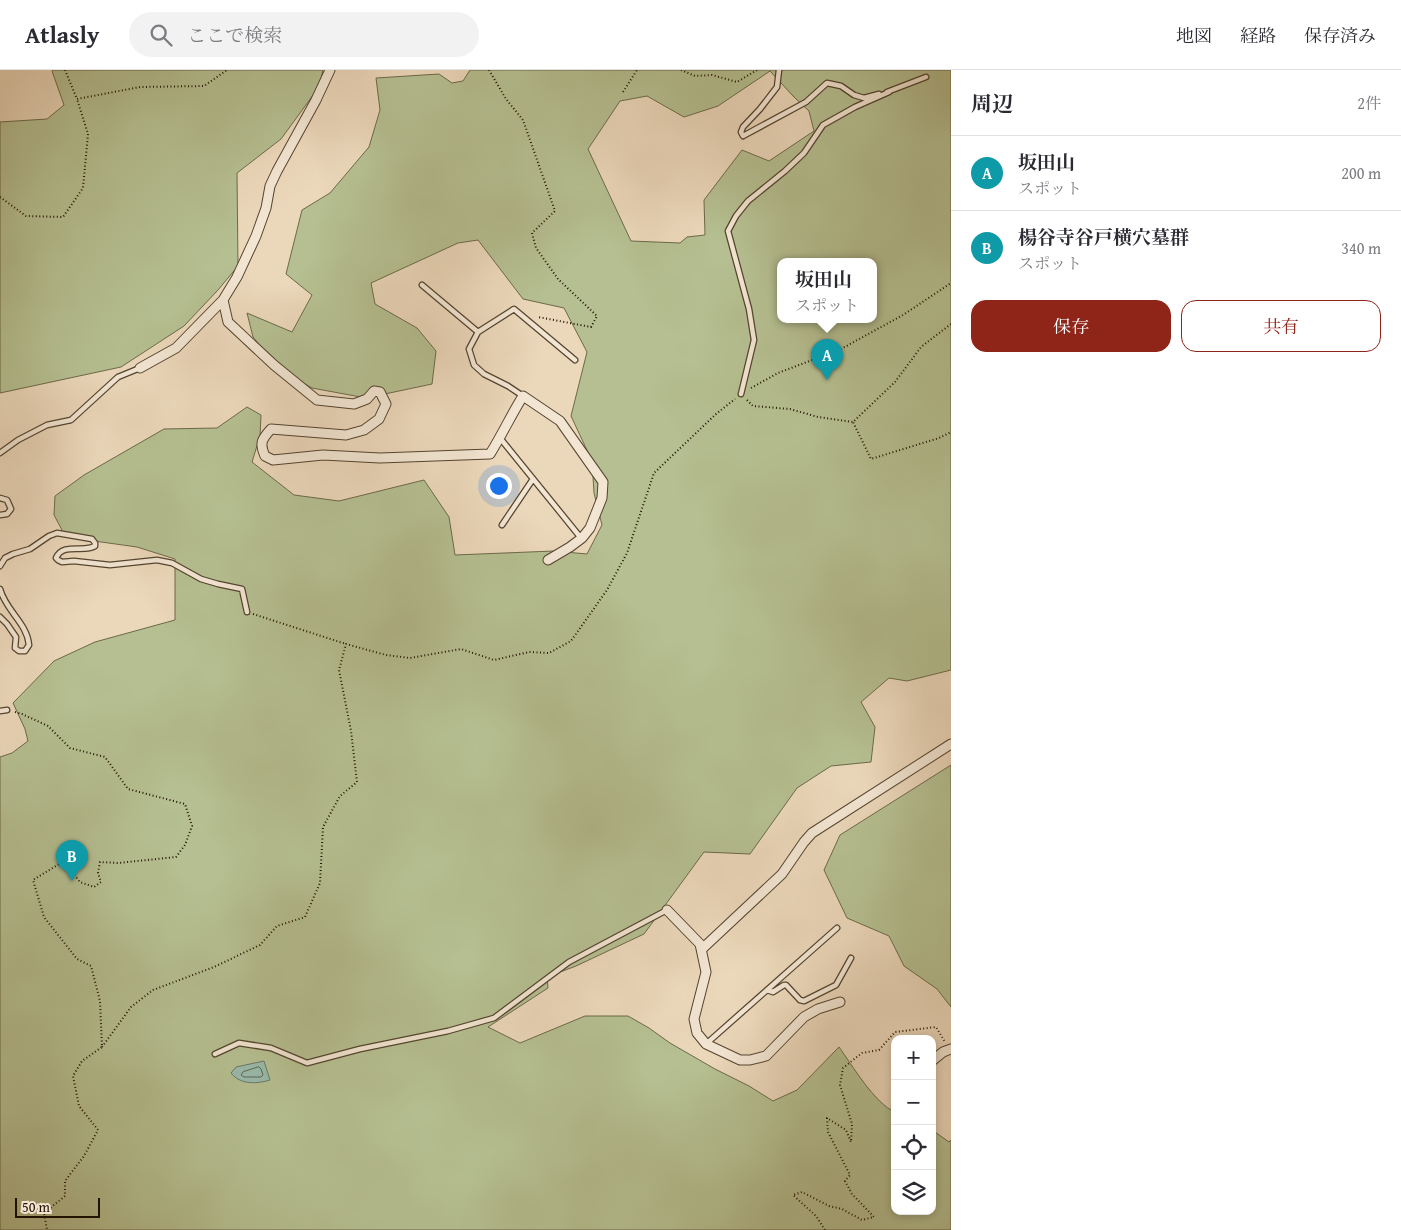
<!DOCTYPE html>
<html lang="ja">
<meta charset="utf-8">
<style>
body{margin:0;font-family:"Gentium Book Plus","Noto Serif JP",serif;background:#f2f2f3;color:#2b2b33}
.controls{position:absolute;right:15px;bottom:15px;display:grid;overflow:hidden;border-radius:10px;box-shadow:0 2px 8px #0003}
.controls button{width:45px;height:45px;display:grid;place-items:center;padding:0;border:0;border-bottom:1px solid #e1e1e2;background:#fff;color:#2b2b33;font:25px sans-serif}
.scale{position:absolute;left:15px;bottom:12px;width:85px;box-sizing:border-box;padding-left:5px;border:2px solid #221301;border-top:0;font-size:14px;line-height:18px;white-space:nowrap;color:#221301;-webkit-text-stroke:4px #f2e5d2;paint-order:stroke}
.you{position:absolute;left:498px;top:415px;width:18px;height:18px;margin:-12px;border:4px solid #fff;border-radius:50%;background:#1a73e8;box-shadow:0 0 0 8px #1a73e833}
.badge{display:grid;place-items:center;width:32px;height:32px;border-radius:50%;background:#8f2418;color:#fff;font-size:16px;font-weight:700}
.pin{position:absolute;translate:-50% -41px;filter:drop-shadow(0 1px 2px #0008)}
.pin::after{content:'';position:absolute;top:26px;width:18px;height:15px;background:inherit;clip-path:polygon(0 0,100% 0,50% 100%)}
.popup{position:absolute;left:777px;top:188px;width:100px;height:65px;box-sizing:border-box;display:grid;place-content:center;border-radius:10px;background:#fff;filter:drop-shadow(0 1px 4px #0005);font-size:16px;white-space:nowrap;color:#7c7c81}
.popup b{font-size:19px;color:#2b2b33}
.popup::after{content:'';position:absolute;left:50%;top:100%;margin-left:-10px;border:10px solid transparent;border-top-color:#fff}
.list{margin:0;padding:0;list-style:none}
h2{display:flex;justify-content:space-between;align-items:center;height:65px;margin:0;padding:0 20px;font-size:21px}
h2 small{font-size:16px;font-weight:400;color:#7c7c81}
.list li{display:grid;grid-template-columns:32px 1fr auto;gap:15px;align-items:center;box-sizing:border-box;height:75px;padding:0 20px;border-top:1px solid #e1e1e2}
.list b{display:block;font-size:19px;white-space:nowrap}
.list p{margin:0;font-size:16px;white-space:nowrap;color:#7c7c81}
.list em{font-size:16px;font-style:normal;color:#7c7c81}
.actions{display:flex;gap:10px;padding:15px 20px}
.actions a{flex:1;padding:11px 0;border:1px solid #8f2418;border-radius:15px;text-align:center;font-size:18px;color:#8f2418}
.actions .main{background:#8f2418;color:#fff}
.icon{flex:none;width:28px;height:28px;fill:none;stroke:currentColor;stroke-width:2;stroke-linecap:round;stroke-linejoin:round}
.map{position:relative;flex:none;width:951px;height:1160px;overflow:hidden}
header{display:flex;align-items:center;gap:30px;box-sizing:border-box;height:70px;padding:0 25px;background:#fff;border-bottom:1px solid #e1e1e2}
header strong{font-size:24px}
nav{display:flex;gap:28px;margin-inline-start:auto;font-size:18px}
.search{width:350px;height:45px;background:#f2f2f3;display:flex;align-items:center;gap:12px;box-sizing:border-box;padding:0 18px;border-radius:28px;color:#7c7c81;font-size:19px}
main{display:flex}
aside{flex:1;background:#fff}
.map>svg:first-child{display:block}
</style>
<header>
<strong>Atlasly</strong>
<div class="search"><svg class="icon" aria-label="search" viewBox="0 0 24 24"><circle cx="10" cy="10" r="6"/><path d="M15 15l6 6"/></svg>ここで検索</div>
<nav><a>地図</a><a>経路</a><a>保存済み</a></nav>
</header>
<main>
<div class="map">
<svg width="951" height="1160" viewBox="0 0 951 1160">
<rect width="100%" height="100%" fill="#ebd7ba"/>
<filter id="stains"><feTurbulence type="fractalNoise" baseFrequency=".004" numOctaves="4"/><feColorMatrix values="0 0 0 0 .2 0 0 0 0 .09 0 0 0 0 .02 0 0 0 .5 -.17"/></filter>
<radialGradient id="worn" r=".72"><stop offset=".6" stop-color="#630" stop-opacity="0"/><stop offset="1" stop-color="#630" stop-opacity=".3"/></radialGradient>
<path fill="#b5bf91" stroke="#6c6949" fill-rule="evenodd" d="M53 0H323L319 17 281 69 237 103 238 196 218 220 184 256 121 297 0 323V52L47 49 64 35 52 1Z
M470 0H951V600L907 611 889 608 861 632 875 657 871 692 831 696 797 718 750 784 704 782 644 864 576 896 547 907 548 918 488 957 520 973 585 946H628L649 958 670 973 715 999 749 1016 773 1031 797 1020 839 977C852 995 875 1034 895 1042V1141H932V1060L949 1072 951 1070V1160H0V687L12 683 28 671 25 659 13 633 54 591 95 572 175 550V489L137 477 87 470 63 462 54 445 55 426 84 405 164 359 217 358 247 337 261 345 260 366 252 392 294 425 339 431 424 410 449 447 455 485 554 481 587 484 602 455 594 423 592 391 571 346 587 282 564 238 523 229 478 170 458 173 371 213 375 234 417 258 436 281 432 314 366 328 312 318 283 302 267 284 253 267 247 243 292 262 312 225 286 204 302 140 330 123 369 77 380 40 376 8 439 4 452 13 463 11ZM770 1 794 27 809 41 814 61 769 91 742 80 704 130 705 165 687 167 680 173 631 171 588 79 620 31 647 26 684 47 718 36ZM781 191H873V249H781Z
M951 695V937L937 919 904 896 889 866 847 848 824 800 840 765Z"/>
<path fill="#99baab" stroke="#697767" d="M264 991 270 1010C257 1014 240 1015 231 1003L236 997Z"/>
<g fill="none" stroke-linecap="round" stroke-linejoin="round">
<path stroke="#5e6656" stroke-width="1" d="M259 997 261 999 263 1005 261 1007H244L241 1005 243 1002Z"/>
<g stroke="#54442f" stroke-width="7">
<path id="service" d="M779 0 777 17 760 39 743 57 741 62 743 66 806 32 827 13 841 16 854 25 864 28 879 24
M887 22 926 7
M422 215 478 262
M741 324 754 270 749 239 728 161 736 146 748 131 785 101 804 83 823 55 855 37 889 22
M523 326 508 316 484 304 474 295 469 279 478 262 514 239 575 290
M500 368 581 468
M0 383 18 370 47 355 71 350 118 307 140 298
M0 428 7 430 11 439 7 444 0 445
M502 455 533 409
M0 496 5 488 13 484 30 479 49 466 57 463 92 469 95 473V476C84 483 63 472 56 488L58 490 62 492 74 491 110 495 157 490 172 493 201 509 218 514 242 519 247 542
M0 519C6 541 27 553 29 575L25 581H19L15 578 16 567 7 554 0 547
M0 641 7 640
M767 920 773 922 784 915H786L800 930 804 931 836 915 851 888
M706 974 837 858
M215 984 239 973 271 978 307 993 360 979 448 961 494 948 569 892 667 840"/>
</g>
<g stroke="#54442f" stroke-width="11">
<path id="minor" d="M223 230 228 252 274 295 317 330 354 334 367 329 374 321 380 322 386 334 379 349 364 360 346 365 271 359C262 369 259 373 265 386L273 390 323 385 380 388 490 384C502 365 511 345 523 326L560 351 603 412 602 428 590 458 582 468 570 477 548 490
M140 298 176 278 223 230 237 207 256 166 266 138 270 116 277 101 316 30 330 0
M667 840 700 874 706 902 694 949 697 963 706 974 740 990H750L766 986 804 947 818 939 840 932
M702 879 782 804 804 772 812 763 951 674
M932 991 943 982 951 979"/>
</g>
<path stroke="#221301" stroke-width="2" stroke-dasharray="1 2.5" stroke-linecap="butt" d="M65 0 77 29 140 17 204 16 227 0
M489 0 506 29 523 50 555 141 532 163 536 178 558 209 597 246 591 257 538 247
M681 0 695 6 712 5 737 12 757 0
M623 22 637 0
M0 127 26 146 63 147 83 118 88 64 77 29
M951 254 921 277 895 312 853 352 871 389 939 368 951 362
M751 318 778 303 841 279 903 245 951 213
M747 330 753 336 790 339 818 347 853 352
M253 544 346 574
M15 642 22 644 48 656 70 678 105 687 128 719 185 734 192 756 185 775 176 787 118 793 100 792 98 803 101 812 94 817 80 812 64 791 33 810 44 847 77 889 91 896 100 931 102 977 82 991 73 1006 79 1036 98 1060 84 1086 65 1111V1126L44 1143 47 1160
M102 977 131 937 153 920 214 897 260 875 277 856 305 847 320 813 323 757 340 726 357 712 351 661 339 600 346 574 386 585 410 588 461 579 494 590 529 582 549 583 571 571 607 520 627 483 654 403 716 344 735 329
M825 1160 816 1146 793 1125 802 1122 829 1136 842 1139 862 1150 874 1147 852 1124 845 1111 850 1105 828 1062 827 1048 846 1060 851 1072 852 1054 840 1015 843 998 862 983 879 980 895 962 936 957 945 972"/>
<use href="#service" stroke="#f2e5d2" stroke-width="4.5"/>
<use href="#minor" stroke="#f2e5d2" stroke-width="9"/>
</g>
<rect width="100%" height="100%" filter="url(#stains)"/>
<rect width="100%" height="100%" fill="url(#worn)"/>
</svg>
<div class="controls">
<button>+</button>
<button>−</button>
<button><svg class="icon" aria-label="locate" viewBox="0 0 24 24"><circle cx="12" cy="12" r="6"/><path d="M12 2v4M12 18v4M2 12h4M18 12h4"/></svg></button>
<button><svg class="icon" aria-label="layers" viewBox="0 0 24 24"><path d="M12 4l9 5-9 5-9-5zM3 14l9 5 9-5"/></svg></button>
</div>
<div class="scale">50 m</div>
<div class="you"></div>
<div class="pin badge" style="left:827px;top:310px;background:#0f9aa8">A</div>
<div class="popup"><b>坂田山</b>スポット</div>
<div class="pin badge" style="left:72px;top:811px;background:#0f9aa8">B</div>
</div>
<aside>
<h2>周辺<small>2件</small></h2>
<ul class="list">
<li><span class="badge" style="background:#0f9aa8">A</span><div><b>坂田山</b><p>スポット</p></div><em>200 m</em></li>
<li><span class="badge" style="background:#0f9aa8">B</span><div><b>楊谷寺谷戸横穴墓群</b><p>スポット</p></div><em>340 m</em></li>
</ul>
<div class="actions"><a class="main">保存</a><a>共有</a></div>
</aside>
</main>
